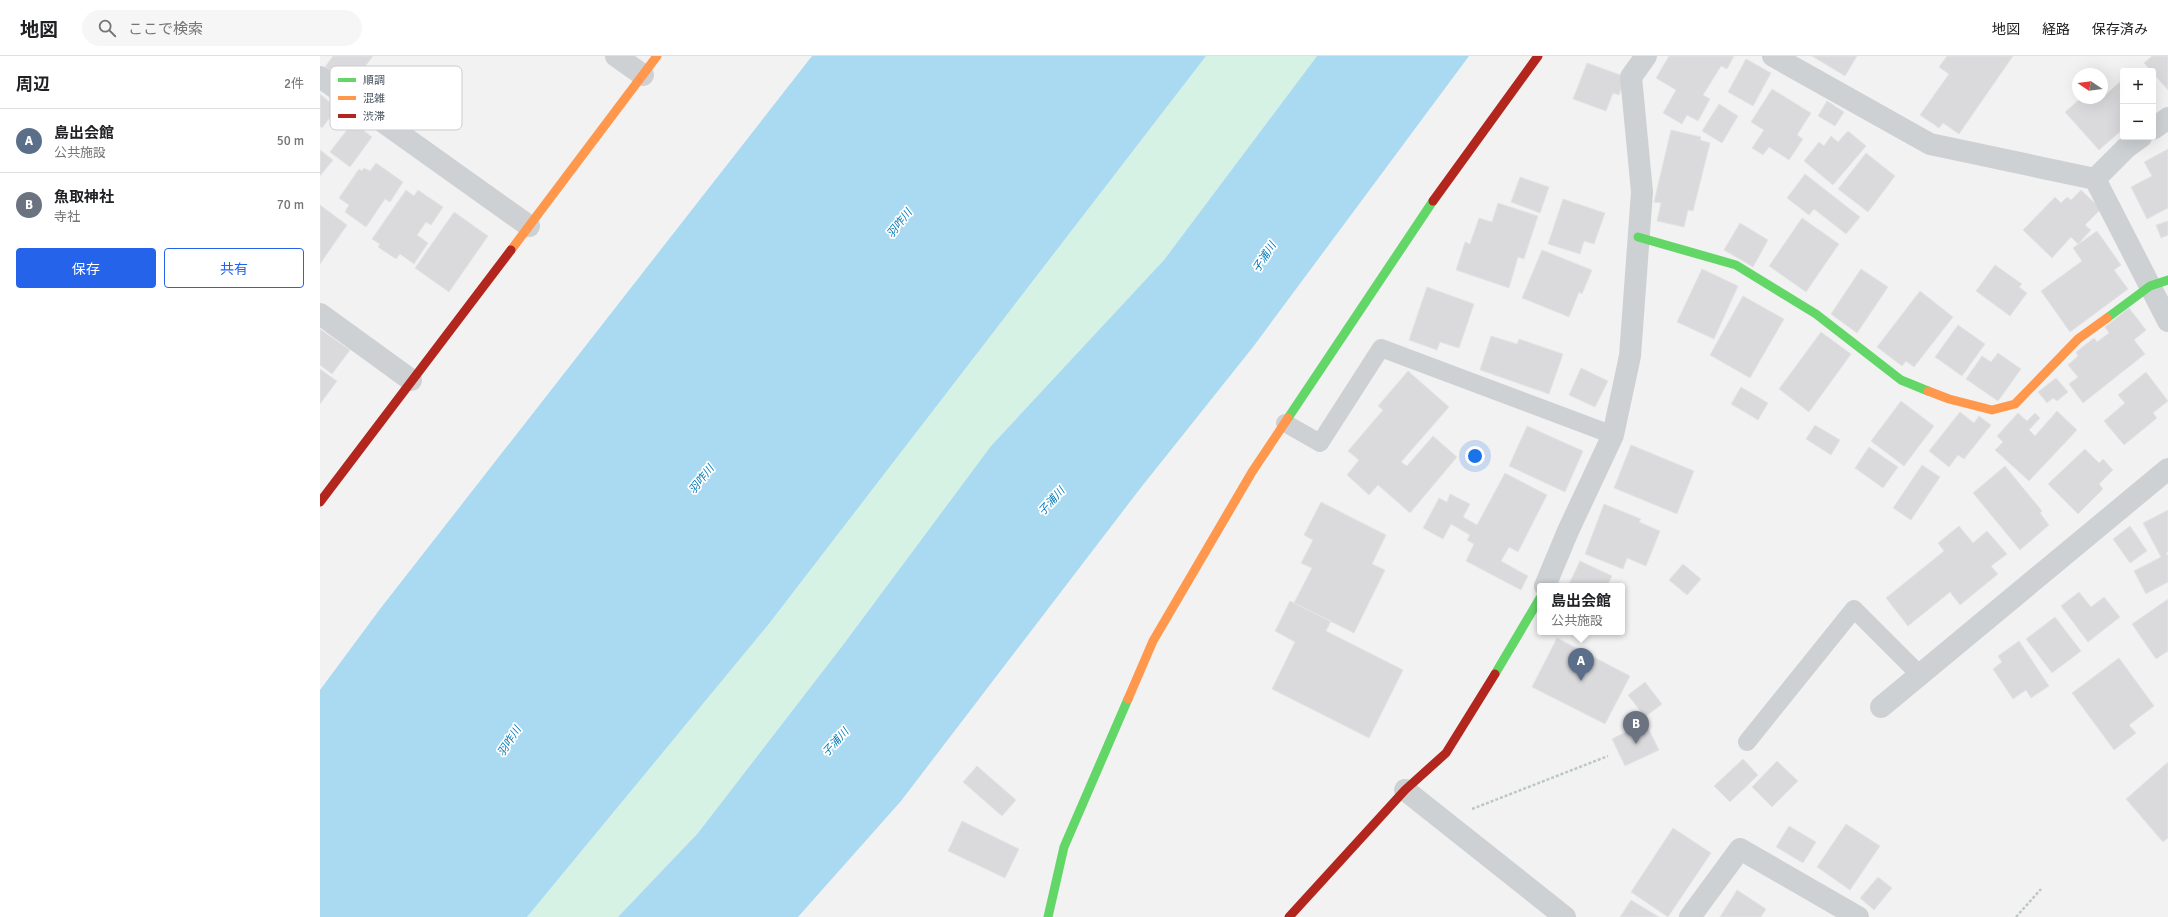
<!DOCTYPE html>
<html lang="ja">
<meta charset="utf-8">
<style>
body{margin:0;font-family:Signika,"Noto Sans JP",sans-serif;background:#f6f6f6;color:#202124}
.controls{position:absolute;right:12px;top:12px;display:grid;overflow:hidden;border-radius:4px;box-shadow:0 4px 16px #0002}
.controls button{width:36px;height:36px;display:grid;place-items:center;padding:0;border:0;border-bottom:1px solid #e0e0e0;background:#fff;color:#202124;font:20px sans-serif}
.compass{position:absolute;left:1752px;top:12px;width:36px;height:36px;border-radius:50%;background:#fff;box-shadow:0 4px 16px #0002;rotate:283deg}
.you{position:absolute;left:1155px;top:400px;width:14px;height:14px;margin:-10px;border:3px solid #fff;border-radius:50%;background:#1a73e8;box-shadow:0 0 0 6px #1a73e833}
.badge{display:grid;place-items:center;width:26px;height:26px;border-radius:50%;background:#2563eb;color:#fff;font-size:13px;font-weight:700}
.pin{position:absolute;translate:-50% -33px;filter:drop-shadow(0 1px 2px #0008)}
.pin::after{content:'';position:absolute;top:21px;width:14px;height:12px;background:inherit;clip-path:polygon(0 0,100% 0,50% 100%)}
.popup{position:absolute;left:1217px;top:527px;width:88px;height:52px;box-sizing:border-box;display:grid;place-content:center;border-radius:4px;background:#fff;filter:drop-shadow(0 1px 3px #0005);font-size:13px;white-space:nowrap;color:#757577}
.popup b{font-size:15px;color:#202124}
.popup::after{content:'';position:absolute;left:50%;top:100%;margin-left:-8px;border:8px solid transparent;border-top-color:#fff}
.list{margin:0;padding:0;list-style:none}
h2{display:flex;justify-content:space-between;align-items:center;height:52px;margin:0;padding:0 16px;font-size:17px}
h2 small{font-size:13px;font-weight:400;color:#757577}
.list li{display:grid;grid-template-columns:26px 1fr auto;gap:12px;align-items:center;box-sizing:border-box;height:64px;padding:0 16px;border-top:1px solid #e0e0e0}
.list b{display:block;font-size:15px;white-space:nowrap}
.list p{margin:0;font-size:13px;white-space:nowrap;color:#757577}
.list em{font-size:13px;font-style:normal;color:#757577}
.actions{display:flex;gap:8px;padding:12px 16px}
.actions a{flex:1;padding:9px 0;border:1px solid #2563eb;border-radius:4px;text-align:center;font-size:14px;color:#2563eb}
.actions .main{background:#2563eb;color:#fff}
.icon{flex:none;width:22px;height:22px;fill:none;stroke:currentColor;stroke-width:2;stroke-linecap:round;stroke-linejoin:round}
.map{position:relative;flex:none;width:1848px;height:861px;overflow:hidden}
header{display:flex;align-items:center;gap:24px;box-sizing:border-box;height:56px;padding:0 20px;background:#fff;border-bottom:1px solid #e0e0e0}
header strong{font-size:19px}
nav{display:flex;gap:22px;margin-inline-start:auto;font-size:14px}
.search{width:280px;height:36px;background:#f6f6f6;display:flex;align-items:center;gap:10px;box-sizing:border-box;padding:0 14px;border-radius:22px;color:#757577;font-size:15px}
main{display:flex}
aside{flex:1;background:#fff}
.map>svg:first-child{display:block}
</style>
<header>
<strong>地図</strong>
<div class="search"><svg class="icon" aria-label="search" viewBox="0 0 24 24"><circle cx="10" cy="10" r="6"/><path d="M15 15l6 6"/></svg>ここで検索</div>
<nav><a>地図</a><a>経路</a><a>保存済み</a></nav>
</header>
<main>
<aside>
<h2>周辺<small>2件</small></h2>
<ul class="list">
<li><span class="badge" style="background:#5c6f8a">A</span><div><b>島出会館</b><p>公共施設</p></div><em>50 m</em></li>
<li><span class="badge" style="background:#6b7280">B</span><div><b>魚取神社</b><p>寺社</p></div><em>70 m</em></li>
</ul>
<div class="actions"><a class="main">保存</a><a>共有</a></div>
</aside>
<div class="map">
<svg width="1848" height="861" viewBox="0 0 1848 861">
<rect width="100%" height="100%" fill="#f3f2f2"/>
<path fill="#d6f2e4" d="M886 0H997L844 204 671 390 523 589 378 777 298 861H207L448 569Z"/>
<path fill="#aadaf1" d="M492 0H886L448 569 207 861H0V634L60 553Z
M997 0H1149L933 291 819 434 581 745 478 861H298L378 777 523 589 671 390 844 204Z"/>
<path fill="#dadadd" stroke="#e4e4e5" d="M13 0H53L33 27 25 21 23 24 5 11Z
M1349 0H1414L1407 13 1401 10 1383 39 1390 43 1378 65 1367 59 1362 68 1343 57 1356 34 1336 22Z
M1492 0H1537L1525 20Z
M1627 0H1693L1639 78 1623 67 1619 72 1600 59 1629 18 1619 11Z
M1832 0H1848V34L1824 7Z
M1426 3 1451 17 1433 50 1408 36Z
M1267 7 1306 21 1299 39 1293 37 1286 55 1253 43Z
M1803 23V73L1779 94 1745 56 1761 42H1782Z
M1452 33 1491 57 1477 79 1483 83 1469 104 1449 91 1443 99 1432 92 1444 74 1431 66Z
M0 38 17 52 2 72 0 70Z
M1507 45 1524 56 1515 70 1498 60Z
M1399 48 1418 60 1402 87 1382 75Z
M33 66 52 81 30 111 10 96Z
M1351 74 1381 81 1380 84 1390 87 1373 155 1368 154 1364 171 1337 165 1341 147 1334 146Z
M1528 75 1546 90 1513 129 1484 105 1499 86 1504 90 1511 80 1518 86Z
M1848 93V152L1827 163 1811 131 1832 120 1824 106Z
M0 94 13 104 0 120Z
M1546 97 1575 120 1548 156 1518 133Z
M56 107 83 126 70 146 65 143 46 171 25 156 29 149 19 142 39 113 42 115 44 112 50 115Z
M1485 118 1540 161 1526 178 1494 153 1489 159 1467 142Z
M1200 121 1229 131 1220 157 1191 146Z
M86 134 94 140 98 134 123 151 111 169 106 166 97 179 108 187 94 208 80 198 76 203 58 191 60 188 52 183Z
M1761 134 1781 153 1765 169 1771 174 1758 188 1751 181 1732 202 1703 174 1735 141 1741 147 1747 141 1751 144Z
M1243 143 1285 157 1274 188 1264 185 1260 198 1228 188Z
M1178 147 1218 160 1204 203 1198 201 1189 232 1136 214 1145 186 1150 188 1159 162 1172 166Z
M0 149 27 169 0 208Z
M134 156 168 180 129 236 95 212Z
M1482 162 1519 188 1486 236 1449 210Z
M1848 165V179L1841 182 1836 169Z
M1420 167 1448 184 1433 211 1404 194Z
M1777 175 1801 209 1794 214 1808 233 1750 276 1721 235 1762 205 1753 192Z
M1222 194 1272 214 1262 238 1259 236 1249 261 1202 242Z
M1675 209 1702 228 1699 231 1707 237 1690 260 1656 235Z
M1382 213 1418 230 1394 283 1357 266Z
M1541 213 1568 231 1537 277 1511 258Z
M1107 231 1154 248 1139 292 1120 286 1117 294 1089 284Z
M1600 235 1633 261 1594 311 1586 305 1582 310 1557 291Z
M1423 240 1464 263 1430 322 1390 299Z
M1809 252 1826 274 1814 284 1825 298 1763 347 1749 328 1758 321 1748 309 1758 300 1756 296 1774 282 1777 286 1789 277 1785 271Z
M1638 269 1665 288 1642 320 1615 301Z
M0 273 30 294 12 318 0 309Z
M1501 276 1531 298 1489 356 1459 333Z
M1171 280 1197 288 1199 283 1243 298 1229 338 1160 314Z
M1678 297 1701 313 1678 345 1646 323 1662 300 1671 306Z
M1261 312 1288 325 1275 351 1249 339Z
M0 313 17 325 0 348Z
M1088 315 1129 351 1081 406 1087 410 1113 380 1137 401 1090 457 1058 429 1049 439 1027 419 1039 404 1028 395 1063 354 1058 350Z
M1826 316 1848 345 1833 357 1837 362 1804 389 1784 365 1805 347 1798 339Z
M1736 322 1748 336 1737 345 1733 342 1727 347 1718 336Z
M1421 331 1448 347 1438 364 1411 348Z
M1581 345 1614 370 1584 410 1551 385Z
M1737 355 1757 374 1709 425 1675 394 1683 386 1677 380 1698 357 1707 365 1715 357 1720 362 1709 374 1715 380Z
M1640 356 1654 367 1659 360 1671 369 1644 403 1638 399 1629 411 1609 395Z
M1495 369 1520 384 1511 399 1486 383Z
M1207 370 1263 395 1245 436 1189 410Z
M1311 389 1374 415 1357 458 1294 432Z
M1549 391 1578 411 1563 432 1535 412Z
M1765 393 1779 407 1783 403 1793 414 1779 428 1783 433 1758 458 1728 428Z
M1602 409 1620 421 1591 464 1573 452Z
M1685 410 1722 455 1720 457 1729 469 1700 494 1653 437Z
M1185 417 1227 439 1198 496 1189 491 1181 505 1208 520 1201 534 1146 505 1154 488 1147 484 1150 479 1131 468 1123 483 1103 472 1119 442 1127 446 1130 438 1150 448 1143 461 1157 469Z
M1001 446 1066 479 1052 508 1065 514 1034 577 974 547 992 512 981 507 993 484 984 479Z
M1284 448 1321 463 1319 466 1340 475 1326 510 1307 502 1303 513 1265 498Z
M1848 454V496L1846 497 1848 500V526L1826 538 1814 515 1841 501 1823 467Z
M1639 470 1653 487 1667 475 1687 498 1671 510 1678 518 1640 549 1630 536 1588 570 1566 542 1624 495 1618 487Z
M1810 470 1827 495 1810 507 1793 483Z
M1260 505 1292 520 1287 530H1248Z
M1363 508 1381 523 1367 539 1349 524Z
M1759 536 1771 551 1784 541 1800 561 1768 586 1741 550Z
M1848 543V595L1836 603 1812 568Z
M970 545 1011 565 1006 575 1083 614 1049 682 952 633 975 586 955 575Z
M1735 561 1761 595 1732 617 1706 583Z
M1237 582 1310 620 1285 668 1212 631Z
M1699 585 1729 630 1711 642 1706 634 1693 643 1673 613 1682 606 1678 600Z
M1799 602 1834 650 1809 669 1816 677 1794 694 1752 637Z
M1325 626 1342 648 1325 661 1308 639Z
M1325 666 1339 694 1305 710 1292 683Z
M1423 703 1438 719 1410 746 1394 730Z
M1457 705 1478 725 1452 751 1432 731Z
M1848 706V782L1843 786 1806 743Z
M657 710 696 744 682 760 643 726Z
M642 765 699 793 685 822 628 795Z
M1526 768 1560 790 1530 834 1497 811Z
M1469 770 1496 786 1483 807 1456 791Z
M1353 772 1391 797 1348 861 1311 836Z
M1558 821 1572 832 1554 854 1540 842Z
M1417 834 1446 853 1441 861H1400Z
M1311 844 1339 861H1300Z"/>
<g fill="none" stroke-linecap="round" stroke-linejoin="round">
<path stroke="#bbc8c5" stroke-width="2.5" stroke-dasharray="3 2" stroke-linecap="butt" d="M1152 753 1288 700
M1696 861 1721 833"/>
<path stroke="#ced1d3" stroke-width="18" d="M965 367 1000 387 1061 292 1293 379
M1427 686 1534 553 1600 619"/>
<path stroke="#ced1d3" stroke-width="22" d="M296 0 323 19
M1453 0 1610 88 1775 123
M0 21 209 170
M1833 73 1848 62
M1775 123 1848 265
M1775 123 1806 92 1821 81
M0 258 91 324
M1225 530 1248 475 1293 379 1310 300 1322 136 1311 21 1326 0
M1561 651 1848 413
M1085 734 1245 861
M1370 861 1420 793 1538 861"/>
<path stroke="#63d668" stroke-width="9" d="M1318 181 1416 209 1496 258 1581 324 1608 335
M1787 262 1830 230 1848 224
M968 362 1113 145
M1175 618 1220 542
M728 861 744 791 808 643"/>
<path stroke="#ff974d" stroke-width="9" d="M191 194 337 0
M1608 335 1629 343 1672 354 1695 348 1758 283 1787 262
M808 643 833 585 932 416 968 362"/>
<path stroke="#b3261e" stroke-width="9" d="M1113 145 1218 0
M0 446 191 194
M969 861 1085 734 1126 697 1175 618"/>
</g>
<g text-anchor="middle" stroke-width="3.5" stroke-linejoin="round" paint-order="stroke">
<g font-size="11" font-style="italic" fill="#057bb7" stroke="#fff">
<text transform="translate(579 167) rotate(-52)" y="4">羽咋川</text>
<text transform="translate(944 201) rotate(-57)" y="4">子浦川</text>
<text transform="translate(381 423) rotate(-52)" y="4">羽咋川</text>
<text transform="translate(731 445) rotate(-48)" y="4">子浦川</text>
<text transform="translate(189 685) rotate(-57)" y="4">羽咋川</text>
<text transform="translate(515 686) rotate(-48)" y="4">子浦川</text>
</g>
</g>
<rect x="10" y="10" width="132" height="64" rx="6" fill="#fff" stroke="#c8cbcf" stroke-width="1"/>
<rect x="18" y="22" width="18" height="4" fill="#63d668"/>
<rect x="18" y="40" width="18" height="4" fill="#ff974d"/>
<rect x="18" y="58" width="18" height="4" fill="#b3261e"/>
<g font-size="11" fill="#485260">
<text x="43" y="28">順調</text>
<text x="43" y="46">混雑</text>
<text x="43" y="64">渋滞</text>
</g>
</svg>
<div class="controls">
<button>+</button>
<button>−</button>
</div>
<svg class="compass" viewBox="-18 -18 36 36"><path d="M0-13l5 13h-10z" fill="#e53935"/><path d="M0 13l5-13h-10z" fill="#757577"/></svg>
<div class="you"></div>
<div class="pin badge" style="left:1261px;top:625px;background:#5c6f8a">A</div>
<div class="popup"><b>島出会館</b>公共施設</div>
<div class="pin badge" style="left:1316px;top:688px;background:#6b7280">B</div>
</div>
</main>
